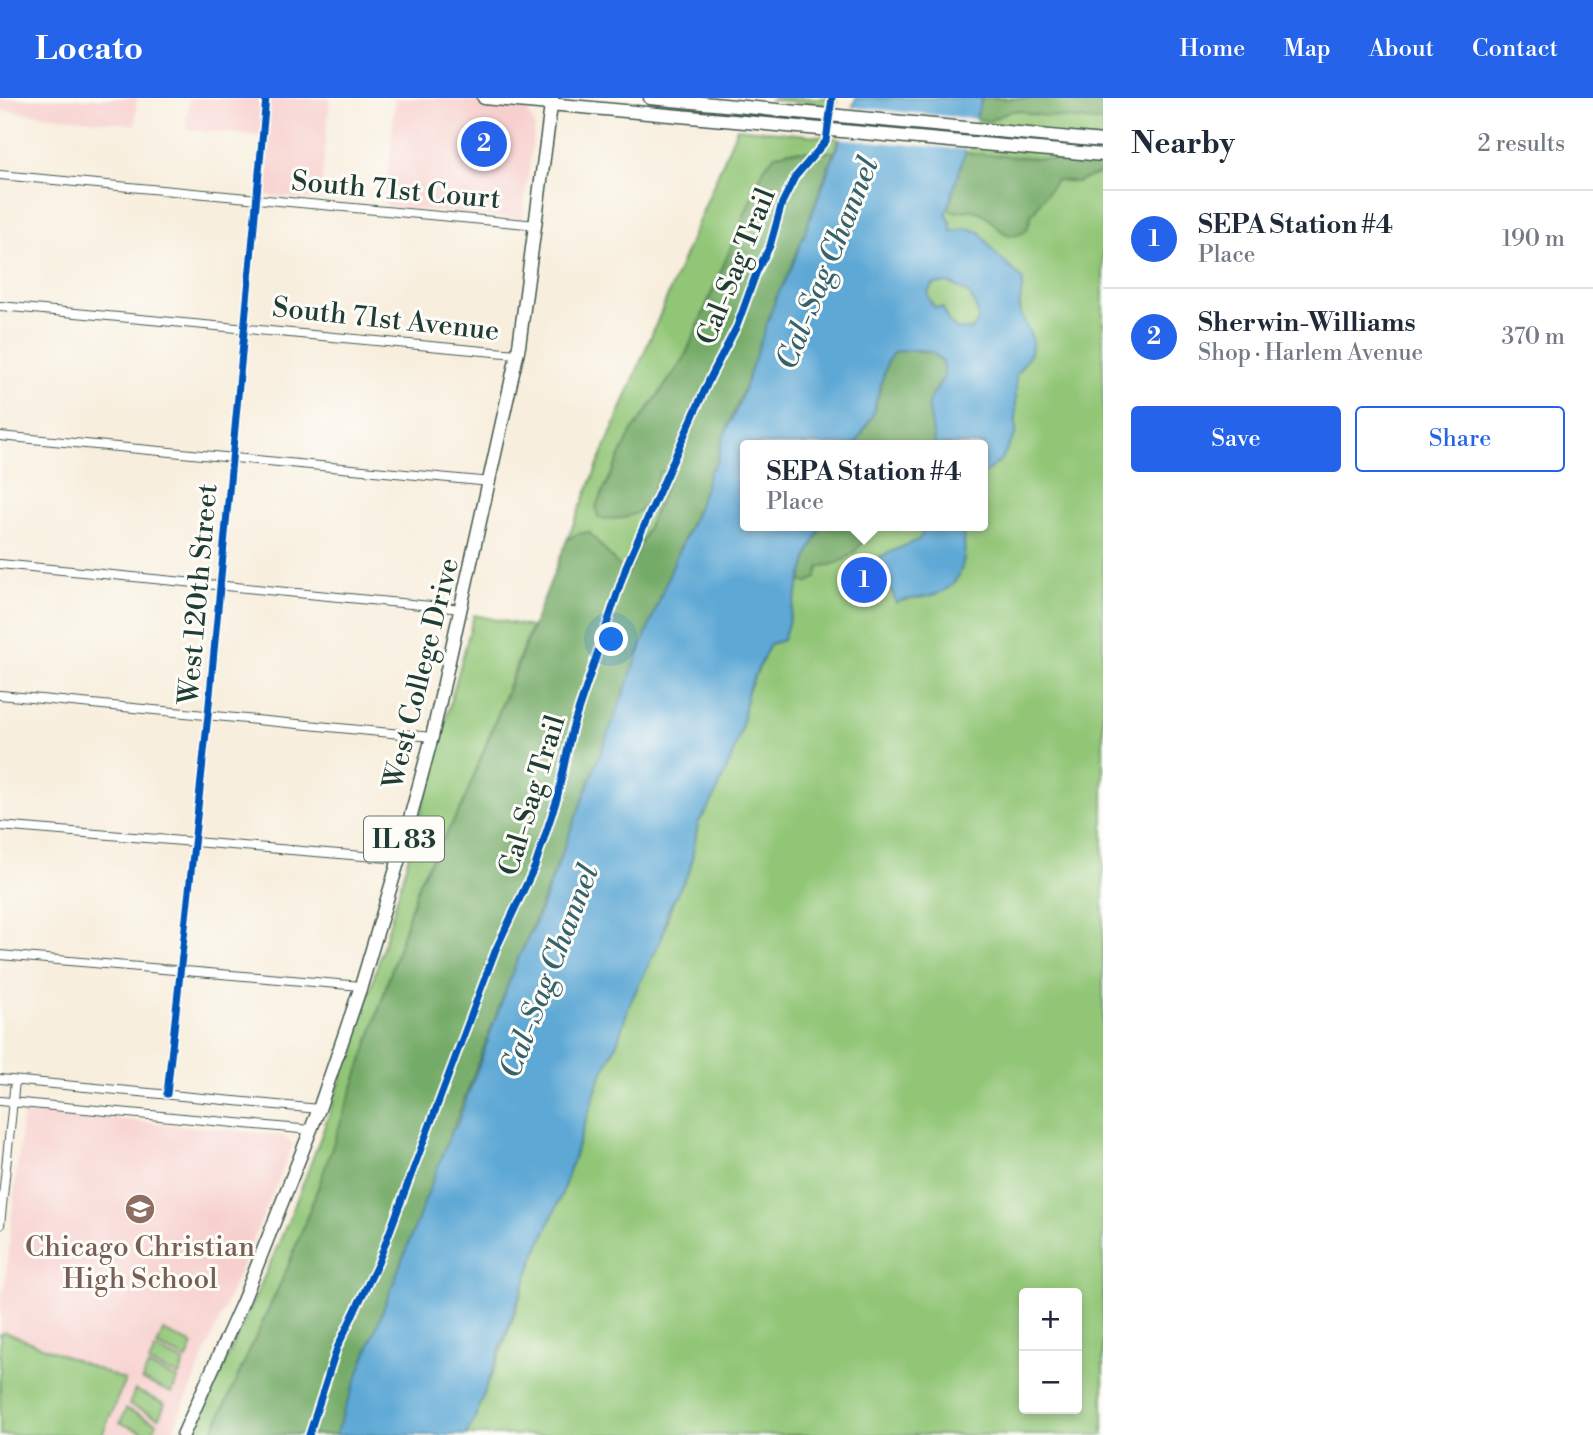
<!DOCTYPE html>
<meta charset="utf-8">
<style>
body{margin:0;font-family:"Libre Bodoni",serif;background:#f2f2f3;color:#1f2937}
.controls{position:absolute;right:21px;bottom:21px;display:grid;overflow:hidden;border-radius:7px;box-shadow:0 4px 10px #0003}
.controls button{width:63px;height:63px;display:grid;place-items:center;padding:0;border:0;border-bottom:2px solid #e0e1e3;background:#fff;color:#1f2937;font:35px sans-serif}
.you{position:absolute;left:612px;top:542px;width:24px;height:24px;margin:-18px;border:5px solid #fff;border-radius:50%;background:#1a73e8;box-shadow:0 0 0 10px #1a73e833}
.badge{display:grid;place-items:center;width:46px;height:46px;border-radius:50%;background:#2563eb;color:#fff;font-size:23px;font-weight:700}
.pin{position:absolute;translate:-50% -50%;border:4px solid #fff;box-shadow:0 2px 7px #0006}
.popup{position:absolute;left:740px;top:342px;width:248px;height:91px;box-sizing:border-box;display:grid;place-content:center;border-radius:7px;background:#fff;filter:drop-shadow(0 2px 5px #0005);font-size:23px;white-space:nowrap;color:#747a83}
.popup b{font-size:26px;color:#1f2937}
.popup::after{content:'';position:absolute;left:50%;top:100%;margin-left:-14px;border:14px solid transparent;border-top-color:#fff}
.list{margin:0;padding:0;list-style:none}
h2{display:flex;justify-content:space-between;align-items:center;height:91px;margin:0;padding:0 28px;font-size:30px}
h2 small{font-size:23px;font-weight:400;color:#747a83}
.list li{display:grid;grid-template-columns:46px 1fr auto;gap:21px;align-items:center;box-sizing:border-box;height:98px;padding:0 28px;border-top:2px solid #e0e1e3}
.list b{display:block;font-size:26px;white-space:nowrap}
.list p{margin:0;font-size:23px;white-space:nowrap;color:#747a83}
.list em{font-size:23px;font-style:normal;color:#747a83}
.actions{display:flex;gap:14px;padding:21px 28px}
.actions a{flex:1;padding:16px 0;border:2px solid #2563eb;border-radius:7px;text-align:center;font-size:24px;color:#2563eb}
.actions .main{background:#2563eb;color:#fff}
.map{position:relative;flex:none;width:1103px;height:1337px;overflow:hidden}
header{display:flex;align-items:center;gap:42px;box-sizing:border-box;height:98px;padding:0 35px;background:#2563eb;color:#fff}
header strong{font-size:33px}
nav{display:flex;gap:38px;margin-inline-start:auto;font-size:24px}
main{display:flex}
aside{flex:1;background:#fff}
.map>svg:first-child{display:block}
</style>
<header>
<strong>Locato</strong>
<nav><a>Home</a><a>Map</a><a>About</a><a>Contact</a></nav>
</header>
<main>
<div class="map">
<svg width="1103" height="1337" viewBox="0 0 1103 1337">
<rect width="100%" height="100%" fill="#fdfcf7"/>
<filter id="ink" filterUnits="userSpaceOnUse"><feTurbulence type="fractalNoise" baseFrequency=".0143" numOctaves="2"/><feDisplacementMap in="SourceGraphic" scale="14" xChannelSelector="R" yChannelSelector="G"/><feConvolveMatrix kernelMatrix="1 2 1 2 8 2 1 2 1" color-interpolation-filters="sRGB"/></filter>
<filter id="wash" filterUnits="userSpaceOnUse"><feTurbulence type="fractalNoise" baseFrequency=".00686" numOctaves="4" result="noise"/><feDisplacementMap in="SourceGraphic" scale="28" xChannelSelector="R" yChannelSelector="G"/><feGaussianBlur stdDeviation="1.57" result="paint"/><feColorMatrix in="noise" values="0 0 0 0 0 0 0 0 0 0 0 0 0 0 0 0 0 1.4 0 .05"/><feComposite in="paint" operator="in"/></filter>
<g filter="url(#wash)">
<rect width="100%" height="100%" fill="#f8eedd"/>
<path fill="#f7d0ce" d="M0 0H137L135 27 0 12Z
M189 0H330L320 102 262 97 268 38 186 32Z
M395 0H437L519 8 527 12 535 29 522 121 385 108Z
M23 1012 281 1037 293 1046 171 1337H0V1203L5 1186Z"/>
<path fill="#92c677" stroke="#588256" stroke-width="2" fill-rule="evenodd" d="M779 0H836L835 8 769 2Z
M982 0H1103V1337H466L496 1267 534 1160 561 1098 600 980 617 945 630 905 662 839 674 800 690 772 698 725 711 706 741 633 748 592 770 546 783 542 809 454 822 428H983V347H855L934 209 927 199C929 189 934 186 943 184L956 133 951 134V125L946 115ZM1024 1195H1077V1311H1024Z
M737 30 839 40 834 54 788 53 704 214 684 261 631 335 660 372 671 376 627 477 577 436 567 442Z
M474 517 531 529 462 708 420 782 343 1024 287 1171 211 1337H192C232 1249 275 1161 309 1070 378 891 423 702 474 517Z
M163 1233 193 1247 187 1261 157 1248Z
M5 1234 125 1282 102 1337H0V1236Z
M155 1251 185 1264 179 1278 149 1265Z
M148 1268 178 1281 172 1295 142 1282Z
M135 1292 165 1306 159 1320 129 1307Z
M126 1311 157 1325 151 1337 120 1325Z"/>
<path fill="#75ab68" stroke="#4a744e" stroke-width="2" d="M982 0H1103V24L1030 16C1011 8 1006 16 989 23L974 20Z
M788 53 834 54 791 171 776 200 761 251 722 342 717 364 675 461 602 656 500 907 341 1326 335 1337H211L287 1171 318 1090 369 943 420 782 462 708 567 442 577 436 589 434 627 477 671 376 660 373C648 408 641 425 598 420L596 408 631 335 684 261 764 70 775 57Z
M963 55 1103 65V74L1077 84 1056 82 1031 118 1027 132C1002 151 995 116 973 112 964 111 958 116 951 113L949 109Z
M908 252 933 255 944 266V279L928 305 935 347H855L872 318 888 262 894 254Z
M822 428H868C867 449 841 469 820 468L816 480 807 485 801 483 809 454Z"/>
<path fill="#5da8d5" stroke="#3e7284" stroke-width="2" fill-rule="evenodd" d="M856 0H982L946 116 951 125V134L967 130 980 134 994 154 1023 182 1019 212 1033 243 1031 255 1016 277V335L1002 361 983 377V347H935L928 305 944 279V266C934 248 912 251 894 254L888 262 872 318 855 347H745V428H822L809 454 783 542 770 546 748 592 741 633 730 664 711 706 698 725 690 772 668 812 662 839 630 905 617 945 600 980 561 1098 534 1160 474 1322 466 1337H335L452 1032 457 1027 515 867 535 826 675 461 697 413 710 373 717 364 722 342 738 308 776 200 791 171ZM948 185C967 192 978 201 978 223L972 232 956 231 948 223 943 210 934 209 928 199V193L934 186Z
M921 428H962C968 457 965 491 929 498 918 501 907 500 896 505L889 485 891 483 879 459 918 442 922 437Z"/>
<path fill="#f8eedd" d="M849 9 977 21 968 52 837 40Z"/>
</g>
<g filter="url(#ink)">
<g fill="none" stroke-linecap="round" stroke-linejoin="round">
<g stroke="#40584d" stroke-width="10">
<path id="minor" d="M0 77 537 127
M0 208 516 256
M0 338 491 384
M0 466 462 511
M0 597 432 639
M0 728 399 761
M0 857 361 888
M0 981 319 1011
M167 996 208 617 266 0
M0 1003 311 1032
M0 1127 15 983"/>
</g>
<g stroke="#40584d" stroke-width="15">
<path id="primary" d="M484 0 1103 57
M650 0 1103 43
M183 1337 243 1203 319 1011 361 888 399 761 432 639 519 248 552 0"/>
</g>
<use href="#minor" stroke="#fff" stroke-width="8"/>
<use href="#primary" stroke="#fff" stroke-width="12"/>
<g stroke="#fdfcf7" stroke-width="11">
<path id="cycleway" d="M167 996 208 617 266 0
M309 1337 337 1250 378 1165 496 851 535 768 557 701 572 631 627 466 710 280 737 228 757 173 770 148 782 105 795 79 826 43 832 0"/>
</g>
<use href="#cycleway" stroke="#0057b8" stroke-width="7"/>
</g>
</g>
<defs>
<g id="school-disc" transform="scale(1.575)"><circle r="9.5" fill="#8d6e63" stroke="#fdfcf7"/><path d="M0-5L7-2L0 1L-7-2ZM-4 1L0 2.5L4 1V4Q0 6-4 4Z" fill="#fff"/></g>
</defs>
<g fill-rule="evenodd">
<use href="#school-disc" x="140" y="1111"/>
</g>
<g text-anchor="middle" stroke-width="6" stroke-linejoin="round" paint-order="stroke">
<rect fill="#fdfcf7" stroke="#62766e" stroke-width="2" x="364" y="718.5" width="80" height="45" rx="5"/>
<g font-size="26" font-weight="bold" fill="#1f3d34">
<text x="404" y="750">IL 83</text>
</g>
<g font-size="28" fill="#1f3d34" stroke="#fdfcf7">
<text transform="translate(396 91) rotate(5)" y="10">South 71st Court</text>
<text transform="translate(735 168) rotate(-68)" y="10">Cal-Sag Trail</text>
<text transform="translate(386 220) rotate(6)" y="10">South 71st Avenue</text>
<text transform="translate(197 496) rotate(-85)" y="10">West 120th Street</text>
<text transform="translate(420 575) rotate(-76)" y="10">West College Drive</text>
<text transform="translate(531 697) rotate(-73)" y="10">Cal-Sag Trail</text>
</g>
<g font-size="28" fill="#785e54" stroke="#fdfcf7">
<text x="140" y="1158">Chicago Christian<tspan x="140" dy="32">High School</tspan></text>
</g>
<g font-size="30" font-style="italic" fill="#35626c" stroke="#fdfcf7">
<text transform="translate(827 165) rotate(-68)" y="10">Cal-Sag Channel</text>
<text transform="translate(549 873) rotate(-69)" y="10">Cal-Sag Channel</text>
</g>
</g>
</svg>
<div class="controls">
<button>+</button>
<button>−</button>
</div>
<div class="you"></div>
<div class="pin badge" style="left:864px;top:482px">1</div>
<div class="popup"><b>SEPA Station #4</b>Place</div>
<div class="pin badge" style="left:484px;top:46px">2</div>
</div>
<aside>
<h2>Nearby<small>2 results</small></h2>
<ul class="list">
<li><span class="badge">1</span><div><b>SEPA Station #4</b><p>Place</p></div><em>190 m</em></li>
<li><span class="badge">2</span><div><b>Sherwin-Williams</b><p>Shop · Harlem Avenue</p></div><em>370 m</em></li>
</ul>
<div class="actions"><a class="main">Save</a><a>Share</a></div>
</aside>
</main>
